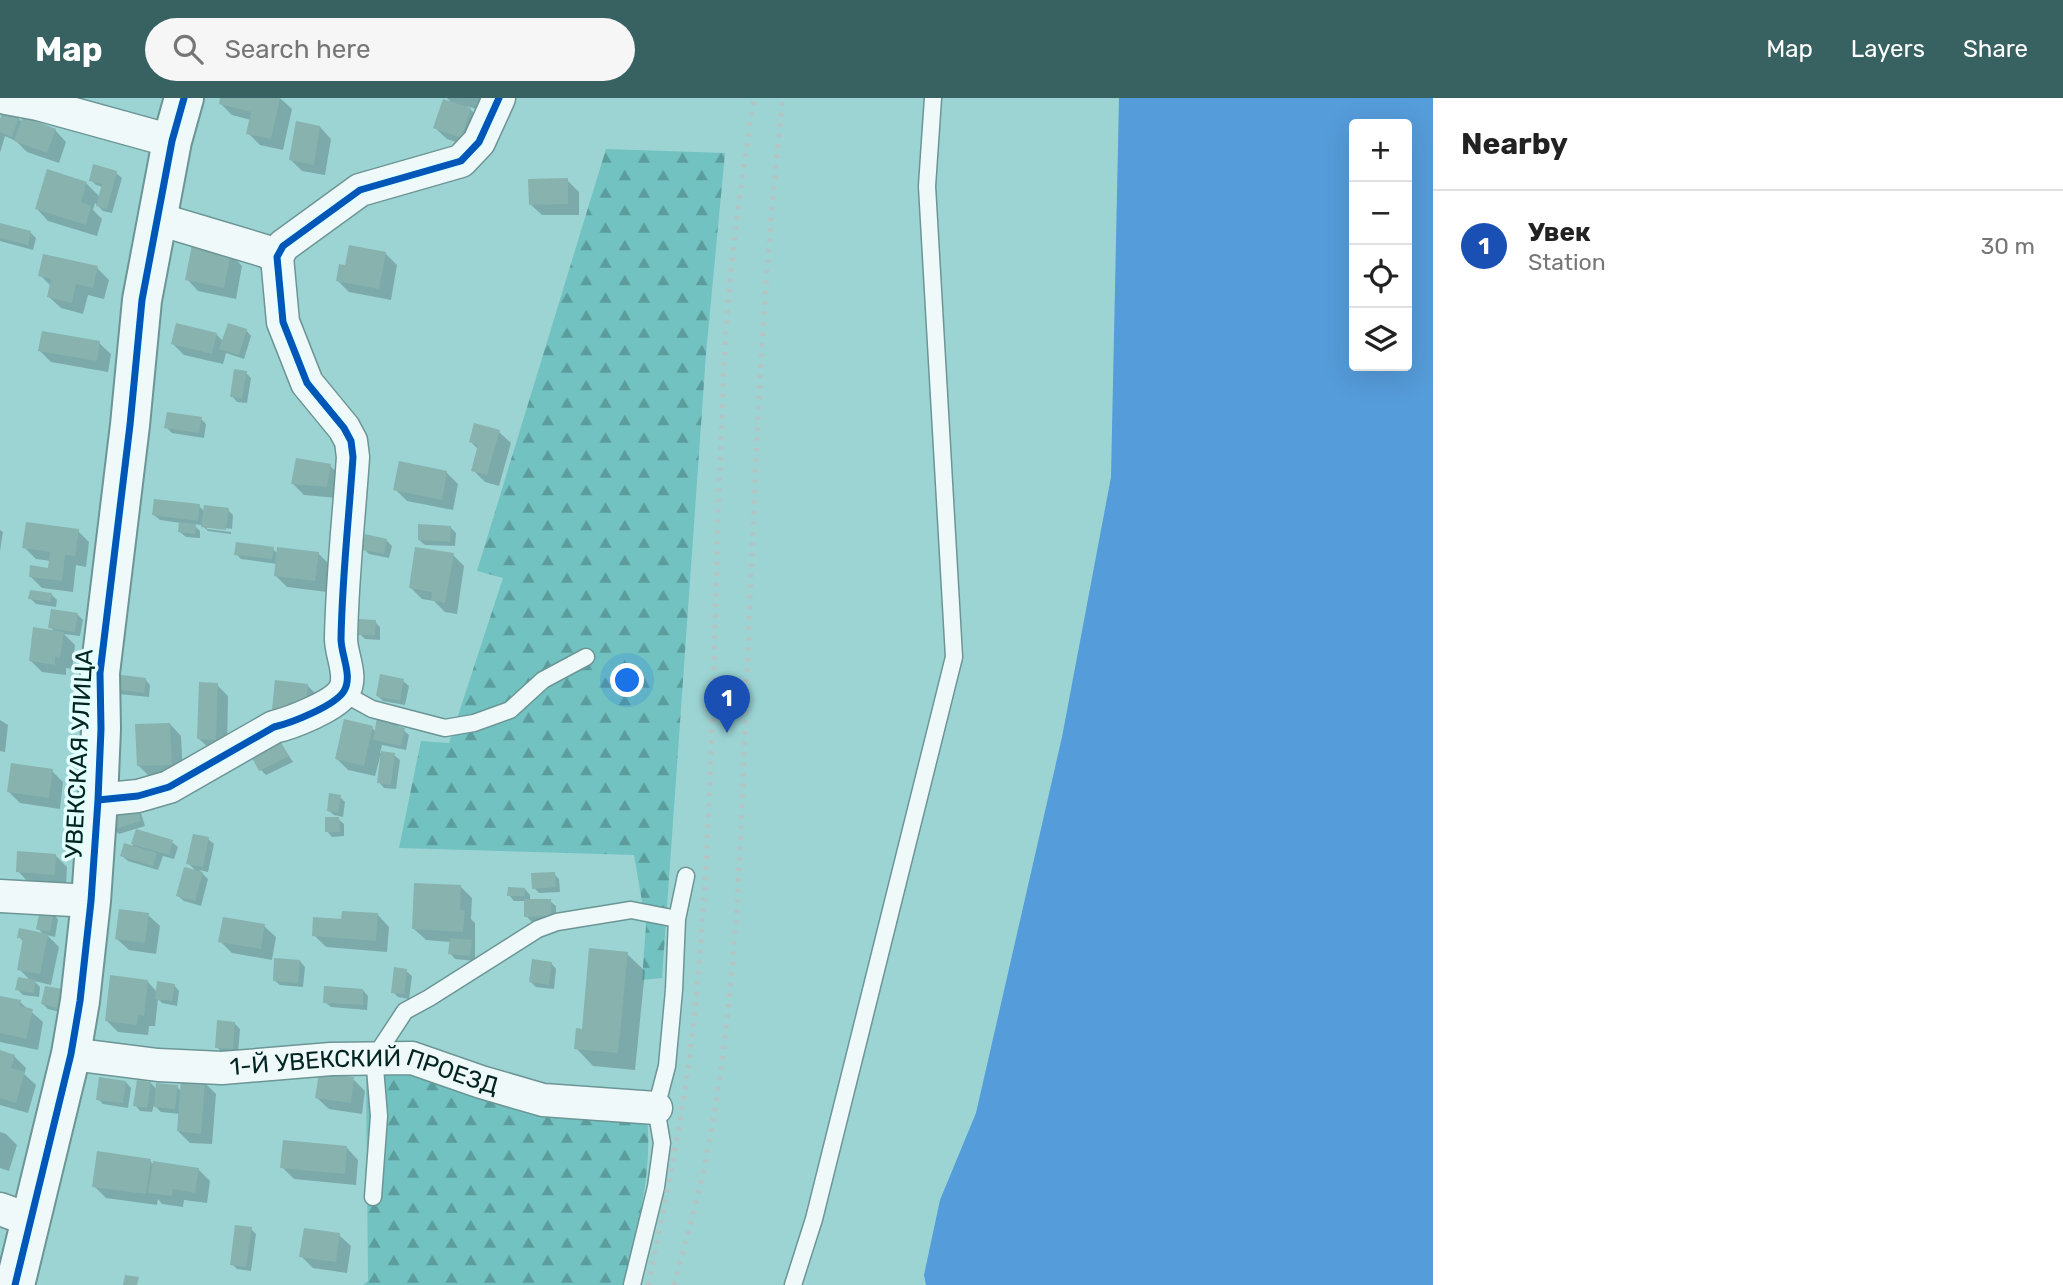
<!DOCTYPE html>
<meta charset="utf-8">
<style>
body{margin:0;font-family:Rubik,sans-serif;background:#f6f6f6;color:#222}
.controls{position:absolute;right:21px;top:21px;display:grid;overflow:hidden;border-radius:7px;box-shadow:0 7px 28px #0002}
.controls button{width:63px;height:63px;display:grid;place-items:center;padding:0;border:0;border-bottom:2px solid #e0e0e0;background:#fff;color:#222;font:35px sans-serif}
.you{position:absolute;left:628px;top:583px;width:24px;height:24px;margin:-18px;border:5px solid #fff;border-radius:50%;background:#1a73e8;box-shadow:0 0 0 10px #1a73e833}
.badge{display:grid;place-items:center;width:46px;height:46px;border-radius:50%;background:#386262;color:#fff;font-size:23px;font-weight:700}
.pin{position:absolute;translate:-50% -58px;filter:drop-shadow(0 2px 4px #0008)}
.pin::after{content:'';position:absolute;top:37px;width:24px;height:21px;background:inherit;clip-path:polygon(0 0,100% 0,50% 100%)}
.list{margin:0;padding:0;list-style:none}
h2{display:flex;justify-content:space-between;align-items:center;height:91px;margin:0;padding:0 28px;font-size:30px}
h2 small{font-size:23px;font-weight:400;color:#767676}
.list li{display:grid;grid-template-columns:46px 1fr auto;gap:21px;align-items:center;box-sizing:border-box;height:112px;padding:0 28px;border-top:2px solid #e0e0e0}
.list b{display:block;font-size:26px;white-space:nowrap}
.list p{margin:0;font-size:23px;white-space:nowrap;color:#767676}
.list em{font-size:23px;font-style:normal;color:#767676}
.icon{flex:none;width:38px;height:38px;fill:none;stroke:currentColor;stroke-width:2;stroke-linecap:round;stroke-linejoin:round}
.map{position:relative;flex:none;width:1433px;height:1187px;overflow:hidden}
header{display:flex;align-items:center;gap:42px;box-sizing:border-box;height:98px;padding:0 35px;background:#386262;color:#fff}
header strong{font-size:33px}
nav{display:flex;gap:38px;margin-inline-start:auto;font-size:24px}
.search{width:490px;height:63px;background:#f6f6f6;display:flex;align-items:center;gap:18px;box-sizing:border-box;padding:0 24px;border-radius:38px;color:#767676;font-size:26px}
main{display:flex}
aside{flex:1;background:#fff}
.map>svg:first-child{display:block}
</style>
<header>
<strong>Map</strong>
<div class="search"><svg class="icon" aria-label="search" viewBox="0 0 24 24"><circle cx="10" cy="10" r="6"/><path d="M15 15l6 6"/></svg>Search here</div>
<nav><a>Map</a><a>Layers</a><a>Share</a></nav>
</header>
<main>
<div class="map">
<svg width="1433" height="1187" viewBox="0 0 1433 1187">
<defs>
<pattern id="forest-firs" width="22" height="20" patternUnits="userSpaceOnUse" patternTransform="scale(1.75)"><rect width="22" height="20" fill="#72c2c1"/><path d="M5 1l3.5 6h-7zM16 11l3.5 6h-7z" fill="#5b9d9d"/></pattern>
</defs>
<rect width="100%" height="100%" fill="#9cd4d4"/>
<path fill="url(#forest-firs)" d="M606 51 725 55 706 256 662 880 642 882 646 827 634 757 399 750 421 643 449 645 503 480 477 473Z
M393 951 541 995 644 999C657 1064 638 1124 624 1187H363L368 1183 366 977Z"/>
<path fill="#559cda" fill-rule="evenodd" d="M1119 0H1433V1187H926L924 1177 940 1102 976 1015 1062 639 1111 379ZM1354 26H1407V268H1354Z"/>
<path fill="#0003" d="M222 0H280L292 11 283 52 260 47 248 35 251 22 232 17 221 6Z
M447 0H490L485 14 467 8 482 23 473 50 447 41 435 30 453 6Z
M18 20 22 24 55 32 66 44 59 65 27 54 16 43 5 38 0 55V27Z
M320 29 331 41 325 77 302 73 291 62Z
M116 75 122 80 112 115 103 113 95 105 93 112 102 121 97 138 48 123 37 111 86 85 100 99 103 89 96 87 91 82Z
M567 82 579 94V117H542L530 106Z
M0 127 31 135 36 140 33 152 0 143Z
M385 155 397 167 391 202 349 194 338 183 346 169Z
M231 156 242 168 236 201 198 193 187 181Z
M97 170 109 182 104 201 88 197 83 216 61 210 49 199 51 188 40 177Z
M246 232 251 238 244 261 226 255 223 266 184 257 173 246 216 236 224 244Z
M99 245 111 256 108 274 51 264 40 253Z
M246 275 251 280 247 305 237 304 232 298Z
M201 321 206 326 204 340 172 335 166 329Z
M499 334 511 345 499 388 485 384 473 372 479 352 471 344Z
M330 368 342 379 338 400 304 397 293 386Z
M446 374 458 386 453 412 407 403 395 391Z
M199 408 205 414 228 412 233 417 232 431 207 427V431L231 434V436L208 433 202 427 193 426 200 433V440L186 439 180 434 181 425 160 422 154 417Z
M450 429 456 435 455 448 425 447 419 442Z
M0 432 3 434 0 453Z
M78 433 89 444 86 469 76 467 73 494 42 490 30 478 49 472 51 463 36 461 24 449Z
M386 442 392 448 389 460 369 456 364 451Z
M273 451 278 456 318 455 330 467 327 494 287 489 275 477 277 466 241 461 236 456Z
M453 457 464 468 457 516 445 514 434 503 422 501 410 489Z
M51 496 57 502 56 509 36 506 30 500Z
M77 516 83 522 80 538 64 536 75 547 72 571 66 570V577L42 574 30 562 55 534 50 529Z
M375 524 380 529V542L365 541 360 536Z
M145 581 150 587 149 599 119 596 114 590Z
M403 583 409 588 405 607 383 603 378 598Z
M217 587 228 598 227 653 211 652 199 641Z
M307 587 319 599 285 622 274 611Z
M0 622 8 627 5 654 0 653Z
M393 624 409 637 406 652 382 647 380 655 394 657 400 662 396 691 384 690 379 684 382 659H380L375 678 348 672 337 661 372 630 376 634Z
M170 626 181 638 183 678 150 679 138 667Z
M279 643 293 664 266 677 261 672Z
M52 673 63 684 60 711 20 705 9 694Z
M340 699 345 704 343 719 334 717 328 712Z
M136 710 141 715 145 728 119 736 113 731Z
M338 721 344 726V738L332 739 327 733Z
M137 733 172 744 178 749 174 761 163 758 158 772 128 763 122 758 132 750Z
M208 741 214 746 208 774 199 772 208 781 201 808 184 803 178 798 197 774 188 765Z
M56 758 67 769 66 788 29 785 18 773Z
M554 776 559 781 560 794 539 795 534 790Z
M460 788 472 800 471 821 475 825V863L455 861 450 855 451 844 426 842 414 831Z
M525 791 530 797V803H550L556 808V823L532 824 526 818V803H514L509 797Z
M53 816 58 821 55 839 47 837 59 849 51 887 34 883 40 889 39 899 23 897 17 891 31 883 19 871 24 844 19 839 44 836 38 831Z
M148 817 160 828 156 856 129 852 117 841Z
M378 817 389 829 387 854 326 849 314 837 343 823Z
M264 828 276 839 272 862 232 855 220 843Z
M627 856 645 873 635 972 593 968 576 950 583 933Z
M300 863 305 869 303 889 280 887 274 882Z
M551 865 556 871 554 891 536 889 531 884Z
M406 873 412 878 409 901 398 899 393 894Z
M147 883 157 894 174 887 179 893 177 908 162 905 158 901 155 928H149L148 937 118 934 107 923Z
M363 892 368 898 367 912 331 909 325 904Z
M62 893 64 915 48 911 43 906Z
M0 900 20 904 43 924 38 952 0 944Z
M234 925 240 931 238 956 222 955 217 949Z
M0 954 14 958 26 970 24 976 36 987 28 1015 0 1007Z
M353 981 365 993 362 1016 329 1011 317 1000Z
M126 984 131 990 128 1010 103 1006 98 1001Z
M151 985 157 992 177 989 182 994 205 985 216 996 212 1046 190 1045 178 1033 180 1016 161 1014 154 1007 152 1014 140 1013 135 1007Z
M0 1034 6 1036 17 1047 9 1073 0 1070Z
M347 1050 358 1062 356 1087 294 1081 282 1069Z
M150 1063 154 1067 199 1072 210 1083 207 1105 184 1102 183 1109 162 1106 158 1101 157 1107 106 1100 94 1088Z
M251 1131 256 1136 251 1173 237 1171 232 1166Z
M339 1137 351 1148 347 1175 313 1170 301 1158Z"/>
<path fill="#87b2ae" d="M220 0H280L271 41 246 36 251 14 219 6Z
M443 1 471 10 461 40 433 30Z
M3 13 19 19 12 39 0 34V21Z
M23 18 56 31 47 55 14 43Z
M296 23 320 28 314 67 289 62Z
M93 66 117 73 107 111 96 108 102 86 89 83Z
M47 71 87 84 81 104 91 108 86 127 35 111Z
M568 80V106L529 107 528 81Z
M0 125 31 133 28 147 0 140Z
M192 147 231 155 224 190 185 182Z
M349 147 386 154 379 191 336 183 339 166 345 167Z
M43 156 98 168 93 190 76 186 72 205 47 199 51 181 38 178Z
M176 225 217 235 212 256 171 246Z
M228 225 247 231 239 257 219 251Z
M42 233 100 243 97 263 38 253Z
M234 271 247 273 242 301 230 299Z
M167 314 202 319 199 335 164 330Z
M474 325 500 332 487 377 471 373 478 347 469 344Z
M296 360 331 366 327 389 291 386Z
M399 363 447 373 442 402 393 392Z
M154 401 200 406 198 423 152 417Z
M204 407 229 410 226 432 201 429Z
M26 424 79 431 75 458 65 457 62 483 29 479 30 467 48 470 50 454 22 450Z
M179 424 196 426 195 436 178 434Z
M418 426 451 428 450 444 418 442Z
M365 436 387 441 384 456 362 452Z
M236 444 274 449 272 461 234 457Z
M277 449 319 454 315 483 274 478Z
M415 449 454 455 445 505 431 502 432 494 409 490Z
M30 492 52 495 51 504 28 501Z
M51 511 78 515 75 534 48 530Z
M359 521 376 522 375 537H358Z
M33 529 64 534 60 560 55 559V567L29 563Z
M114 576 146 580 144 595 112 591Z
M380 576 404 581 400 603 376 598Z
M275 582 308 586 306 606 289 604 288 613 272 611Z
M199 584 218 585 216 642 197 641Z
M377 620 394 623 393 627 405 630 401 648 373 642Z
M344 621 373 628 364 668 335 661Z
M170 625 172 667 137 668 135 626Z
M279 641 289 658 259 673 250 656Z
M381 653 395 655 391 687 377 685Z
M11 665 53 671 49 700 7 694Z
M329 695 341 697 338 715 327 713Z
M136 708 141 723 112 732 107 717Z
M325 719H339L340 734H325Z
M136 731 173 742 169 757 131 746Z
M193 736 209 739 203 769 186 766Z
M124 745 157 755 153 768 120 758Z
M17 753 56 756 55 777 16 774Z
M184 769 203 774 195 803 176 798Z
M555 774 556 789 532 791 531 775Z
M414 785 461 787 460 812H465L463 834 412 831Z
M508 789 525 790V798H507Z
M524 801H551V818L524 819Z
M40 811 54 814 50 834 36 831Z
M119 811 149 815 145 845 115 841Z
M342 813 378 815 376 843 312 838 313 819 341 821Z
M223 819 265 826 261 851 218 844Z
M19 830 48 836 40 876 17 872 23 840H17Z
M450 840 472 842 470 858 448 856Z
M589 850 628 854 618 955 574 951 576 930 582 931Z
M274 860 300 862 298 885 273 883Z
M532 861 552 864 549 887 529 884Z
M394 869 407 871 404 896 391 895Z
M110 877 148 882 144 918 138 917 137 927 105 923Z
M18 879 36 882 34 895 15 892Z
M157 883 175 886 172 903 155 901Z
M45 888 63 891 58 910 41 906Z
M324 888 363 891V907L323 905Z
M0 898 21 902 20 908 33 911 26 941 0 935Z
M217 922 235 924 233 951 215 950Z
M0 952 15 957 11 970 25 974 16 1005 0 1000Z
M319 975 354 979 351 1005 315 1000Z
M99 979 126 983 123 1005 96 1002Z
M181 981 205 983 201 1036 177 1033Z
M137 982 151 984 147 1010 133 1008Z
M156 985 178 987 175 1011 154 1009Z
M283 1042 347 1048 345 1076 280 1070Z
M97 1053 151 1061 146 1096 92 1089Z
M153 1063 199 1070 195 1095 173 1091 172 1098 148 1095Z
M235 1127 252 1129 246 1169 230 1167Z
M304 1130 340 1135 336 1164 299 1159Z
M125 1177 139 1179 137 1187H123Z"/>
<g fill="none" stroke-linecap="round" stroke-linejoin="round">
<g stroke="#6c9595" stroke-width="19">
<path id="lane" d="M343 595 372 611 445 630 474 625 510 612 543 582 586 559
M373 1099 379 1018 375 970 376 961 382 948 405 913 429 900 538 831 557 824 631 812 677 821
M632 1187 656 1089 662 1045 656 1010 667 968 674 892 677 821 686 778
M793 1187 814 1121 954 559 927 88 933 0"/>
</g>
<g stroke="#6c9595" stroke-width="35">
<g id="street">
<path d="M6 0 38 6 172 43"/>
<path d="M158 125 175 126 265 153 277 159"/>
<path d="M98 702 138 698 169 689 274 629C291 625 335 608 344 593 353 578 341 557 341 541 342 480 349 419 353 359L351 343 344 330 307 285 283 224 277 159 283 148 360 92 461 63 479 44 499 0"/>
<path d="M0 798 91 803"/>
<path id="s1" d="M71 956 158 967 222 970 331 961 412 960 481 984 543 1002 656 1010"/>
<path d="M0 1111 30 1122"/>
</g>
</g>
<g stroke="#6c9595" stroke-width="42">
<path id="secondary" d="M15 1187 71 956 80 903 91 803 98 702 101 631 100 575 130 327 142 202 172 43 184 0"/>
</g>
<use href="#lane" stroke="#f0f9f9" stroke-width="16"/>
<use href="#street" stroke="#f0f9f9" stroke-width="32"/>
<use href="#secondary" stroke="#f0f9f9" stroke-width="38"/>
<path stroke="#b4c4c4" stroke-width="5" stroke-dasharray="3.5 7" stroke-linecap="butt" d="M648 1187C666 1099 685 1011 694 921 716 705 713 485 724 268 728 178 740 89 754 0
M674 1187C685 1146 697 1106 705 1065 736 914 740 758 746 605 754 403 760 201 783 0"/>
<g stroke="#e3fffe" stroke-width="11">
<path id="cycleway" d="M98 702 138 698 169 689 274 629C291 625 335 608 344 593 353 578 341 557 341 541 342 480 349 419 353 359L351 343 344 330 307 285 283 224 277 159 283 148 360 92 461 63 479 44 499 0
M15 1187 71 956 80 903 91 803 98 702 101 631 100 575 130 327 142 202 172 43 184 0"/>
</g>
<use href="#cycleway" stroke="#0057b8" stroke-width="7"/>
</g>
<g text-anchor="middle" stroke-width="7" stroke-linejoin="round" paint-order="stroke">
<g font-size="24" fill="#022524" stroke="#e3fffe">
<text transform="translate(79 656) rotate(-87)" y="8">УВЕКСКАЯ УЛИЦА</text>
<text dy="8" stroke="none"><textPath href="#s1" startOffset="296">1-Й УВЕКСКИЙ ПРОЕЗД</textPath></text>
</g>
</g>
</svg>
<div class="controls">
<button>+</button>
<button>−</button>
<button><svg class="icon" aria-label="locate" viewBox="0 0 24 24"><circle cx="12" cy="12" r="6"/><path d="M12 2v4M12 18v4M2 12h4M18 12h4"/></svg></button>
<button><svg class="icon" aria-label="layers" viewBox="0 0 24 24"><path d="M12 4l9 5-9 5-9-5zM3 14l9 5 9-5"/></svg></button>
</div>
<div class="you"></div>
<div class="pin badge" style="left:727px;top:635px;background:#1a4fb4">1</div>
</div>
<aside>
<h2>Nearby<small></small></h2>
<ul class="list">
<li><span class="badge" style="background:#1a4fb4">1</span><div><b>Увек</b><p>Station</p></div><em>30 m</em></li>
</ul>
</aside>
</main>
